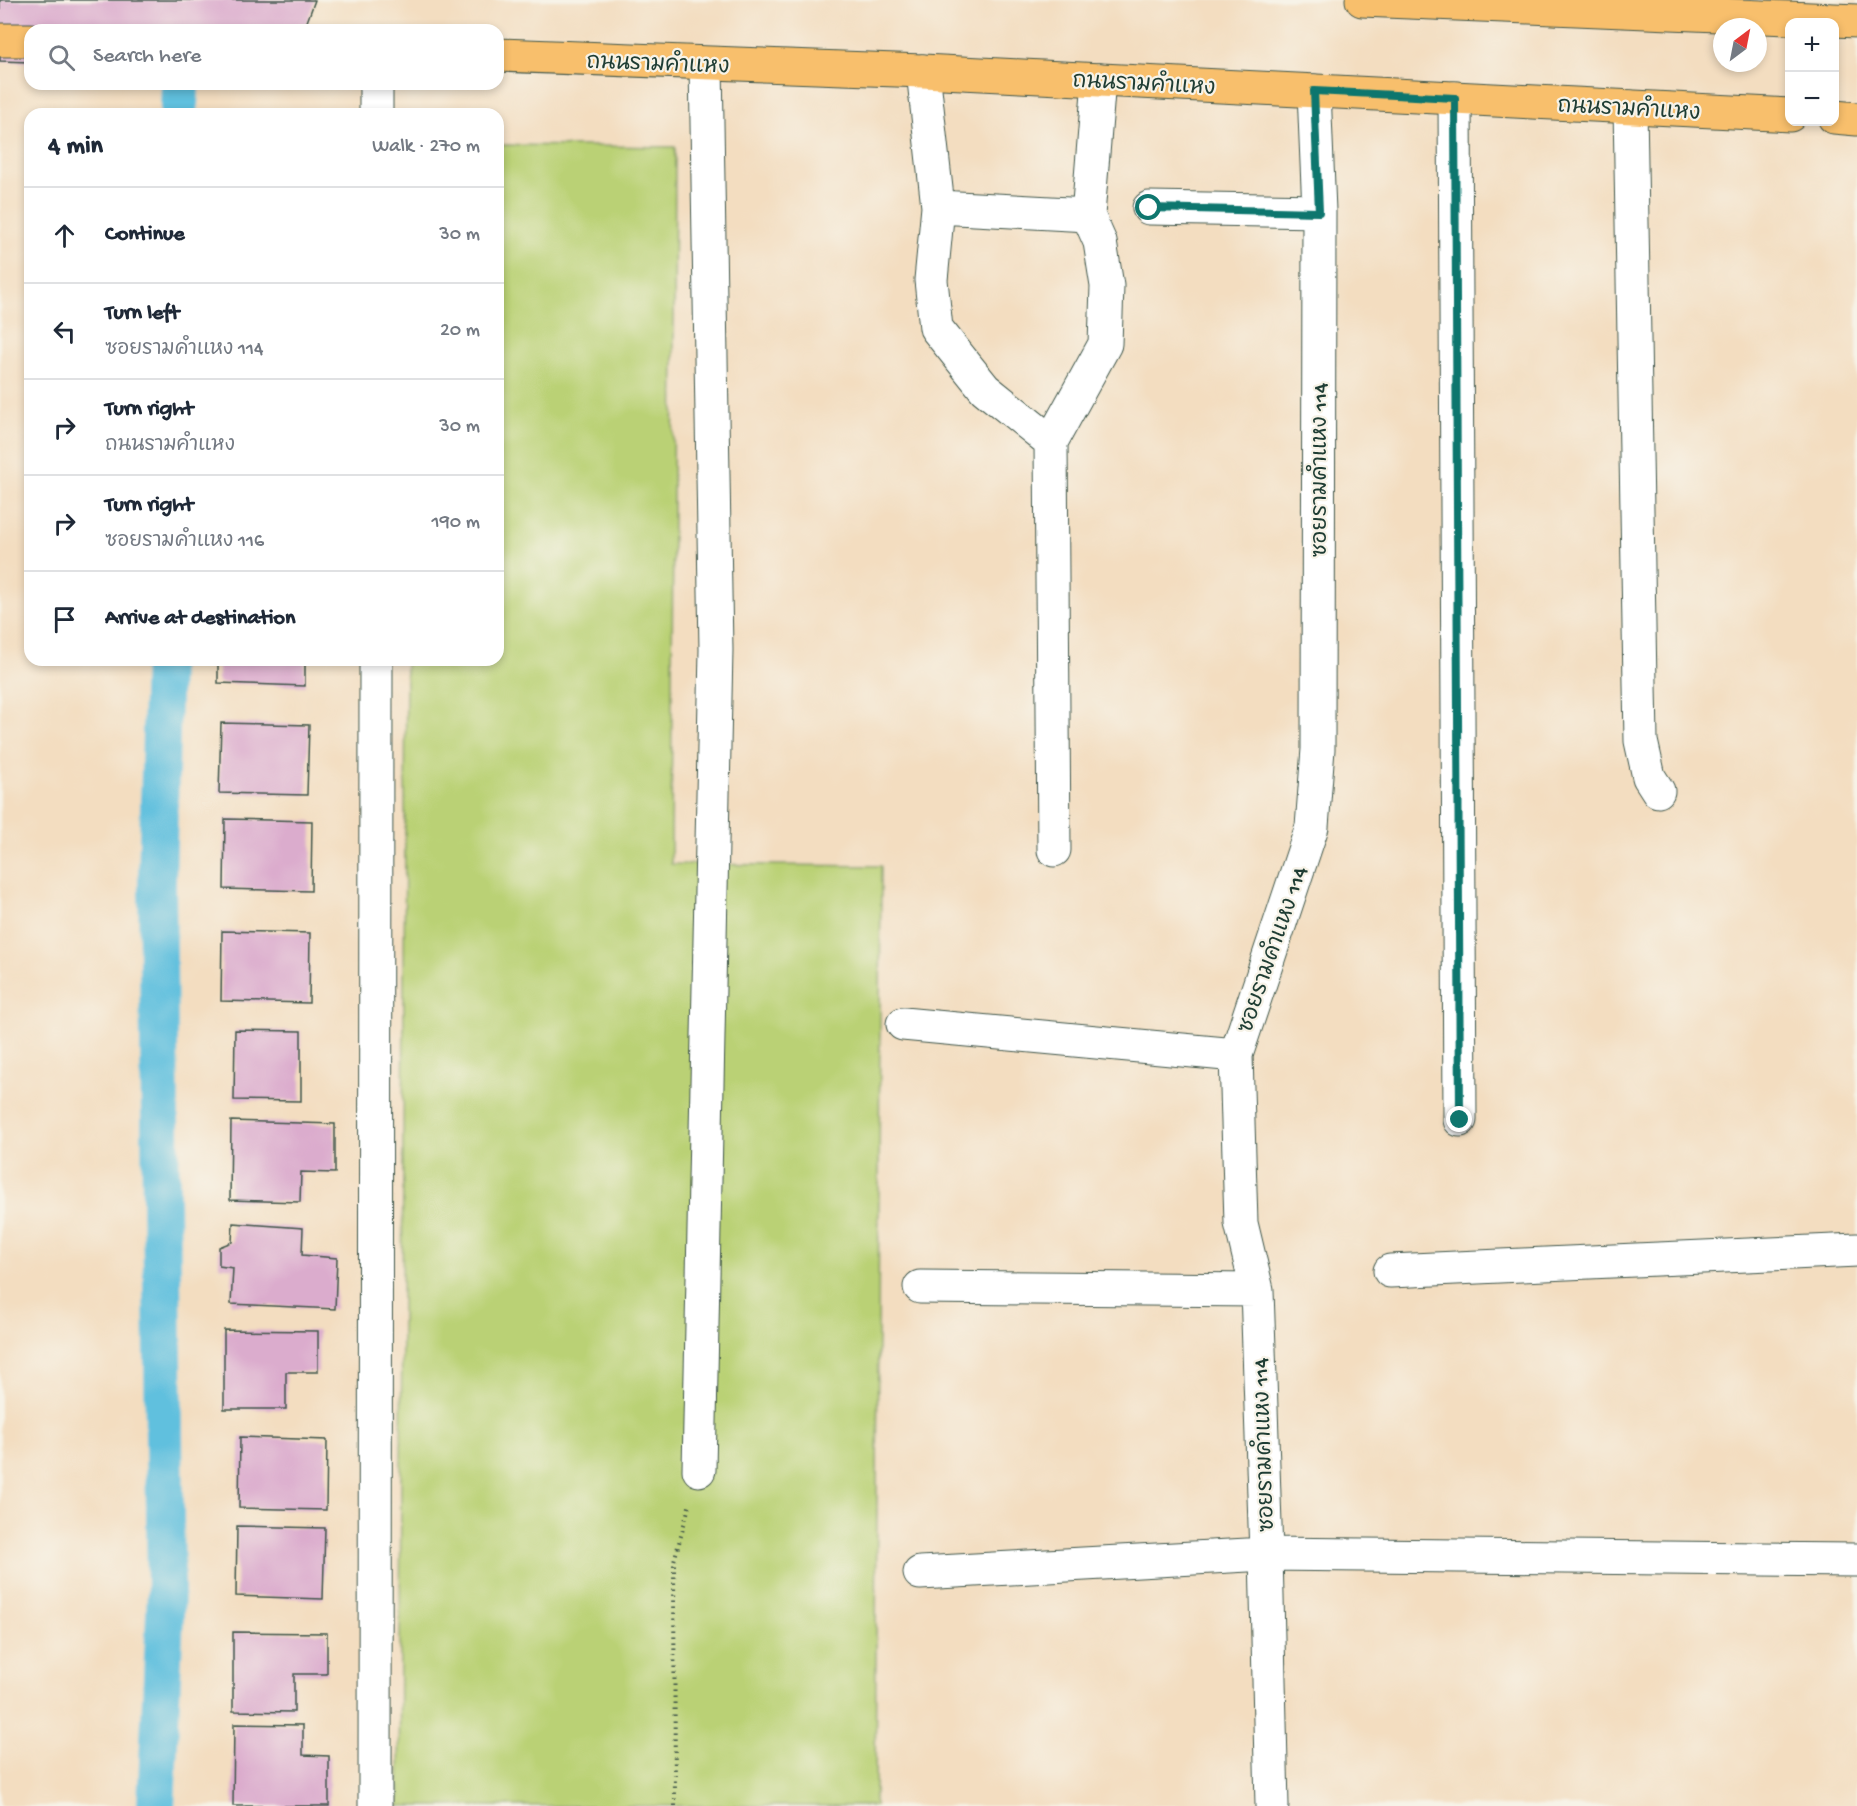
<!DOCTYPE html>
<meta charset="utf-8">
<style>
body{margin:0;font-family:"Gochi Hand","Playpen Sans Thai",sans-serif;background:#f6f6f7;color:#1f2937}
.controls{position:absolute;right:18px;top:18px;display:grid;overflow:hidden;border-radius:12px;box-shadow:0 3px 9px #0003}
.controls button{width:54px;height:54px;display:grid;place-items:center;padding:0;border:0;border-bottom:2px solid #e0e1e3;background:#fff;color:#1f2937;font:30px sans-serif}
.compass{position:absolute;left:1713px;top:18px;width:54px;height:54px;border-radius:50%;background:#fff;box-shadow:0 3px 9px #0003;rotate:32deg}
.stop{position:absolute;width:18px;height:18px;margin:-14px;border:4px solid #0f766e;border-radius:50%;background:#fff}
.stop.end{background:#0f766e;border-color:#fff;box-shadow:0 2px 6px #0008}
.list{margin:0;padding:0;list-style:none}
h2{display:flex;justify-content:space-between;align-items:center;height:78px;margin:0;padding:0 24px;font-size:26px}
h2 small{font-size:20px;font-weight:400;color:#747a83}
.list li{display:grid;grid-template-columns:39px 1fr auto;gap:18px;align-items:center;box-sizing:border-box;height:96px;padding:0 24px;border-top:2px solid #e0e1e3}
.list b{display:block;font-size:22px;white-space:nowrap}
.list p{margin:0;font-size:20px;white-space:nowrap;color:#747a83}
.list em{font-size:20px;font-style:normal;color:#747a83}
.icon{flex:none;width:33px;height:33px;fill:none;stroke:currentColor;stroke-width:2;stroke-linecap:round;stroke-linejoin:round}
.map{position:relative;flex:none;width:1857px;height:1806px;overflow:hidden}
.search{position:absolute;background:#fff;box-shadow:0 3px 9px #0003;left:24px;top:24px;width:480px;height:66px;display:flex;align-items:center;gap:15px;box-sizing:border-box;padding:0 21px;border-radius:18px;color:#747a83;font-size:22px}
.panel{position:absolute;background:#fff;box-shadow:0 3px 9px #0003;left:24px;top:108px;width:480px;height:558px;border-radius:18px}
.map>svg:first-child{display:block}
</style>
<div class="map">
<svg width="1857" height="1806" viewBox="0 0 1857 1806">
<rect width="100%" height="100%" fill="#f7f3e8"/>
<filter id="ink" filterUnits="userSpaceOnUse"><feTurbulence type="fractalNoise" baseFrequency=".0167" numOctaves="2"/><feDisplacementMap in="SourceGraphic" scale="12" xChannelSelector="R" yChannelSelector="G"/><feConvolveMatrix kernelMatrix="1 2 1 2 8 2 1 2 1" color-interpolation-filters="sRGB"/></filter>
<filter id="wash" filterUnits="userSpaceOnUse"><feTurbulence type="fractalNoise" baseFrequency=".008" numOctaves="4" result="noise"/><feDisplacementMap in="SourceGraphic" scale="24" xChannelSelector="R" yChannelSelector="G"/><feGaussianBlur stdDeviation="1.35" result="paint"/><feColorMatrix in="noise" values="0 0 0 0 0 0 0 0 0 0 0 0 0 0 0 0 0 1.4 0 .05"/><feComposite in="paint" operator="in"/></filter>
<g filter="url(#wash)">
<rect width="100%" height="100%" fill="#f3ddc0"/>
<path fill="#bad175" stroke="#6c8754" stroke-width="1.5" d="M498 145 675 147 671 864 881 866 875 1806H399L406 660H498Z"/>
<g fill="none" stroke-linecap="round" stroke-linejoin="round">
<path stroke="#60c0de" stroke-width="38" d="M179 114 180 84
M156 1806 166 1593 157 882 163 660"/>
</g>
<g id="blocks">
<path fill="#dbaccd" d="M0 0H315L304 30H30V62L0 61Z
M218 660H305V686L218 683Z
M221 723 309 725 307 795 219 793Z
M225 819 312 821 311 891 224 889Z
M222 931 310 933 309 1003 221 1001Z
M235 1030 301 1031V1101L234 1100Z
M231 1121 335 1124V1173L301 1172 300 1202 230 1200Z
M233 1223 303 1228 302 1255 337 1258 335 1309 231 1304 233 1268 219 1266V1247L232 1242Z
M224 1330 318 1331V1372H286V1409H224Z
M240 1437 327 1440 326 1510 239 1508Z
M237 1526 325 1528 323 1599 236 1596Z
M233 1632 327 1633V1674H294V1712L233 1711Z
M234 1724 303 1725V1755L329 1756V1806H233Z"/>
</g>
</g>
<g filter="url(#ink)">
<use href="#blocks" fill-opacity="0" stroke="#3f5549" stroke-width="1.5"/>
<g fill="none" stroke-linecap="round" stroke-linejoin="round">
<g stroke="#3f5549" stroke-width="35">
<path id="minor" d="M923 71 938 207 931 280 936 328 985 389 1051 442 1054 850
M376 84V114
M1455 98 1460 1120
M1630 107 1641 741 1649 777 1658 791
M938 207 1088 215
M1149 208 1319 211
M1051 442 1105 344 1107 286 1100 242 1088 215 1099 80
M903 1024 1236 1055
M1390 1271 1857 1250
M920 1287 1257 1290
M699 1470 716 650 706 64
M920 1573 1266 1554 1857 1560
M375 1806 376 660
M1272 1806 1266 1554 1257 1290 1241 1223 1236 1055 1312 827 1318 749 1319 211 1314 91"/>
</g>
<g stroke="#3f5549" stroke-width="35">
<path id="major" d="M1362 0 1857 21
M0 40H30
M498 55 923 71 1790 115
M1834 117 1857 119"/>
</g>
<path stroke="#3f5549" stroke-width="4" stroke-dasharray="1.5 4.5" stroke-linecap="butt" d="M675 1806 674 1561 690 1503"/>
<use href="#minor" stroke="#fff" stroke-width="33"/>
<use href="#major" stroke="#f8bf6c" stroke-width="33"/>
</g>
</g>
<g fill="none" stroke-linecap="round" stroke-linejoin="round" filter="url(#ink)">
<path stroke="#0f766e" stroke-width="8" d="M1149 208 1319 212 1314 91 1455 98 1460 1120"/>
</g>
<g text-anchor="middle" stroke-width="4.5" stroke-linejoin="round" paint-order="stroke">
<g font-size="22" fill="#1f3d34" stroke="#f7f3e8">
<text transform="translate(658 62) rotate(2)" y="8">ถนนรามคำแหง</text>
<text transform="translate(1144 82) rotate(3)" y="8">ถนนรามคำแหง</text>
<text transform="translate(1629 107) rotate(3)" y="8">ถนนรามคำแหง</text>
<text transform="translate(1318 470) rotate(-90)" y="8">ซอยรามคำแหง 114</text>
<text transform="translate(1271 949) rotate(-71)" y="8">ซอยรามคำแหง 114</text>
<text transform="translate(1262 1445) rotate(-92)" y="8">ซอยรามคำแหง 114</text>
</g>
</g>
</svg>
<div class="controls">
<button>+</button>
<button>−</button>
</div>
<svg class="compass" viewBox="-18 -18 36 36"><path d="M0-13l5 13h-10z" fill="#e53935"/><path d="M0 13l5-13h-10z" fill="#747a83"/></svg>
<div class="stop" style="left:1149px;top:208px"></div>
<div class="stop end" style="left:1460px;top:1120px"></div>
<div class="search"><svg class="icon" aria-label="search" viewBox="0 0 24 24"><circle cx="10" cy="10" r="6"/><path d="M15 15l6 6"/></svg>Search here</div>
<section class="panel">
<h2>4 min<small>Walk · 270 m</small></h2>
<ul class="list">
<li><svg class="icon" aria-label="ahead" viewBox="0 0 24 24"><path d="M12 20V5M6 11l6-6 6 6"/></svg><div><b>Continue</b></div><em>30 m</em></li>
<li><svg class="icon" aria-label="left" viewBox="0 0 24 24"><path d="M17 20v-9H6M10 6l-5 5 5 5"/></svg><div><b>Turn left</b><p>ซอยรามคำแหง 114</p></div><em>20 m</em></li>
<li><svg class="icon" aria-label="right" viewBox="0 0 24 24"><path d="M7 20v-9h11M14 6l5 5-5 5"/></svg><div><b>Turn right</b><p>ถนนรามคำแหง</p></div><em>30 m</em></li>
<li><svg class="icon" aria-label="right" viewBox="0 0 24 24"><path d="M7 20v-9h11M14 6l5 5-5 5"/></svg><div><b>Turn right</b><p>ซอยรามคำแหง 116</p></div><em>190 m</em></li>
<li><svg class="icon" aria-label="arrive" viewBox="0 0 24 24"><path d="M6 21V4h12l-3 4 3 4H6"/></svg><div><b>Arrive at destination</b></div></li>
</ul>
</section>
</div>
